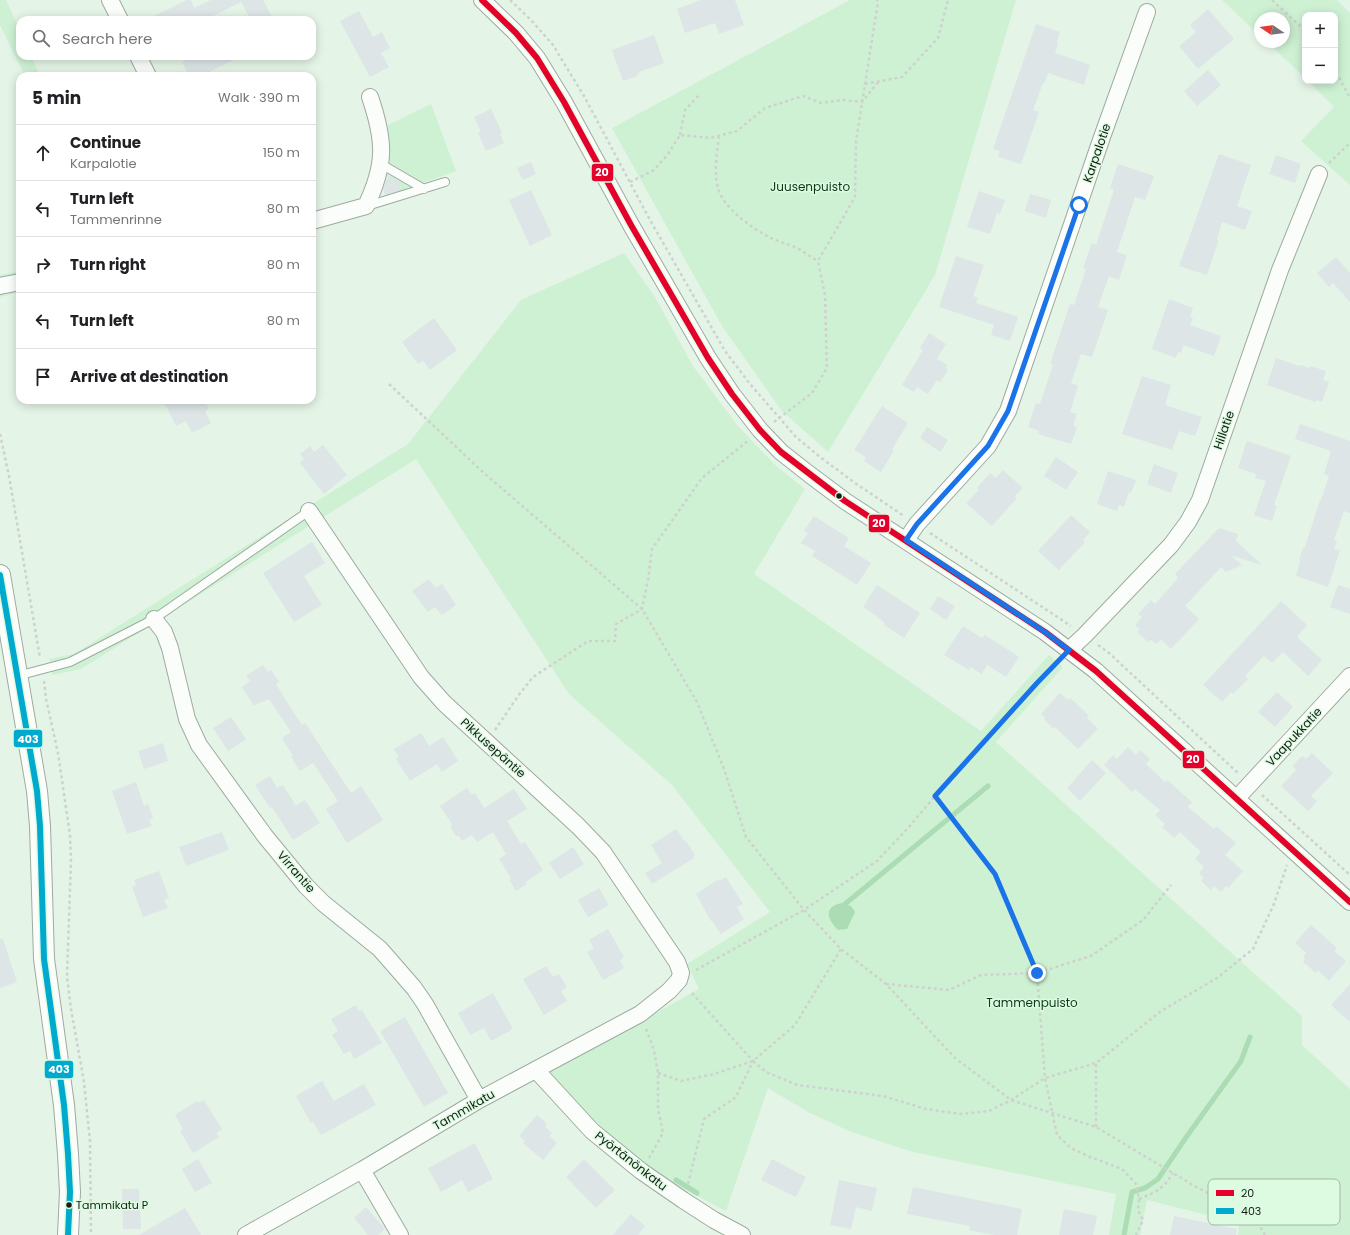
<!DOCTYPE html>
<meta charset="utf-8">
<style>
body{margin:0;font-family:Poppins,sans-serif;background:#f6f6f6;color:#202124}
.controls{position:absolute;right:12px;top:12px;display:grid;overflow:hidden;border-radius:8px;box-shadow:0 2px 10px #0003}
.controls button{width:36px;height:36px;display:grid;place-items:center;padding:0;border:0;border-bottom:1px solid #e0e0e0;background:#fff;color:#202124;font:20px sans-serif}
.compass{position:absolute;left:1254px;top:12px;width:36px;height:36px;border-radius:50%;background:#fff;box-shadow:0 2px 10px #0003;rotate:283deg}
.stop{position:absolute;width:12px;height:12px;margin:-9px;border:3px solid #1a73e8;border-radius:50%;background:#fff}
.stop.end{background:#1a73e8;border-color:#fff;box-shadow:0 1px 4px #0008}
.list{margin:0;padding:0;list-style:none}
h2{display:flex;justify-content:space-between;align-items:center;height:52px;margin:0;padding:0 16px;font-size:17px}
h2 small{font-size:13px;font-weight:400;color:#757577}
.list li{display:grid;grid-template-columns:26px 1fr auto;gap:12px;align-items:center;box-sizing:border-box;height:56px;padding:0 16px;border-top:1px solid #e0e0e0}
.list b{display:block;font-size:15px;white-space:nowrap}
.list p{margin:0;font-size:13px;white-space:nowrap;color:#757577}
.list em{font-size:13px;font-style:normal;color:#757577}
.icon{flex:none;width:22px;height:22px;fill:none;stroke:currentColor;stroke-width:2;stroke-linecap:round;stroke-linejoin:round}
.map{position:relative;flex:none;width:1350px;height:1235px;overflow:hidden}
.search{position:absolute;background:#fff;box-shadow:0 2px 10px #0003;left:16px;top:16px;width:300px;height:44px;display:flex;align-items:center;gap:10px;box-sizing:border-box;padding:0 14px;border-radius:12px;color:#757577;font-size:15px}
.panel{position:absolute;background:#fff;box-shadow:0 2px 10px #0003;left:16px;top:72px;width:300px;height:332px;border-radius:12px}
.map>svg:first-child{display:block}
</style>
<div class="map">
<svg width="1350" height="1235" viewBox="0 0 1350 1235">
<rect width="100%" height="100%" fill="#e4f4e6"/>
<path fill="#cef1d4" d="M0 0H6L20 31V56H31L40 76H25L0 25Z
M850 0H1016L935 275 828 452 781 410 722 326 612 128Z
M1222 0H1337L1350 13V185L1301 141 1334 107 1308 81H1335V15H1305V78L1267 42H1284V18H1260V36Z
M431 104 456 171 393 194 386 173V126Z
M624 253 655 297 693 366 737 425 774 464 805 489 754 574 981 731 1049 655 1063 667 996 742 1302 1016V1045L1350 1089V1235H1238L1239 1223 1147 1200 1140 1235H1109L1116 1194 913 1152 849 1131 808 1112 768 1088 726 1211 659 1176 612 1138 548 1073 699 989 687 964 770 912 672 785 569 694 416 459 81 669 53 675 49 659 74 654 408 444 521 300Z
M20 271V292L0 297V275Z"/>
<path fill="#abdcb3" d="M842 903 851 906 855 912 847 929 838 930C827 919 823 907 842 903Z"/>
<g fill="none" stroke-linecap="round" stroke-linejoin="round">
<path stroke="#abdcb3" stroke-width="5" d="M845 904 988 786
M676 1180 697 1193
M1124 1235 1132 1192 1145 1188 1158 1179 1187 1136 1241 1061 1250 1037"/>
</g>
<path fill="#dde5e7" d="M187 0H191L194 8 211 0H263L274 20H251L241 2 205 20H146Z
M701 0H735L744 25 719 34 715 23 685 33 677 9Z
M1208 9 1234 39 1198 69 1179 46 1196 32 1190 25Z
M359 11 373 37 382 32 390 48 381 53 389 67 370 77 340 21Z
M1036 24 1060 32 1057 41 1058 43 1055 53 1090 65 1084 85 1048 73 1045 82 1043 83 1033 110 1039 112 1021 164 998 157 1000 151 993 149Z
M654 35 664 63 639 72 637 76 623 81 612 50Z
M195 56H241L201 76H189L182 62Z
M1208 70 1221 85 1197 106 1184 91Z
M491 109 502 133 500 134 504 143 486 151 478 133 481 132 474 117Z
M1219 154 1251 165 1237 206 1252 211 1245 230 1222 222 1217 239 1218 242 1207 275 1179 266Z
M1276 155 1301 164 1295 183 1269 174Z
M531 162 536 174 523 180 517 168Z
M1118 164 1154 176 1145 200 1135 197 1117 252 1127 255 1119 280 1109 276 1098 307 1108 310 1092 357 1081 354 1071 383 1078 386 1070 412 1077 414 1073 426 1077 427 1071 444 1038 434 1039 431 1028 427 1036 403 1040 404 1053 365 1050 364 1070 304 1074 305 1086 269 1083 268 1092 243 1096 245 1114 190 1110 188Z
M393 177 397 180 401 190 385 195 383 189 386 179Z
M531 190 552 235 530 246 509 200Z
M979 191 1005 200 1000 214 997 213 990 234 967 227Z
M1030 194 1051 200 1046 218 1025 211Z
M956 256 984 265 973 296 978 298 976 303 1018 317 1010 341 991 335 994 325 939 307Z
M1336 257 1350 273V302L1333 283 1329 287 1317 273Z
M1169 299 1193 308 1190 317 1193 318 1190 325 1221 336 1214 356 1183 345 1181 353 1178 352 1176 358 1152 349Z
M434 318 457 350 430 370 423 361 418 364 402 342Z
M929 333 946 344 937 359 947 365 945 368 948 370 940 382 937 380 928 394 917 387 914 392 902 385 923 350 920 348Z
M1276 358 1299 366 1300 365 1309 368 1310 366 1326 371 1323 380 1329 382 1322 402 1316 400 1315 402 1267 385Z
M1142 376 1171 385 1165 405 1202 417 1195 436 1179 431 1172 450 1122 434Z
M163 400H204L209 409 205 411 211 423 192 433 186 421 176 426Z
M882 406 908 423 893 448V452L881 472 864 461 866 457 854 450Z
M1300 424 1350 441V513L1344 511 1334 540 1337 541 1334 549 1340 550 1328 587 1296 576 1300 562 1299 560 1303 548 1305 547 1320 500H1321L1329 476 1324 474 1331 451 1295 439Z
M927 427 948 440 940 452 920 438Z
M1247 441 1291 456 1274 505 1277 506 1272 521 1254 515 1266 481 1255 478 1256 474 1238 468Z
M323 445 347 475 324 494 300 463 304 459 300 454 310 446 314 452Z
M1056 457 1078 472 1066 490 1044 476Z
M1154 464 1178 473 1171 493 1147 484Z
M1003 470 1023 488 1015 496 1017 498 992 526 966 503 979 490 977 488 990 473 996 478Z
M1108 471 1136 480 1131 493 1129 492 1124 507 1119 505 1117 511 1097 504Z
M1071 515 1090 532 1083 540 1085 542 1059 570 1038 551Z
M814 516 849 538 844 546 871 563 857 585 812 556 815 551 801 543 808 533 804 531Z
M1219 528 1238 534 1236 541 1262 565 1230 555 1242 565 1226 572 1221 567 1185 606 1199 619 1171 649 1161 639 1156 644 1151 640 1148 642 1137 632 1140 629 1135 625 1142 617 1138 614 1151 600 1155 604 1178 578 1175 574Z
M312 542 325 563 304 576 322 605 294 622 263 573Z
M429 579 436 588 442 584 456 605 442 615 435 607 428 612 412 591Z
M877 585 920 613 904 638 884 625V622L878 618 877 616 863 607Z
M1338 585 1350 589V614L1330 607Z
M938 596 955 606 946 620 930 609Z
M1281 601 1307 625 1297 637 1322 660 1308 676 1283 652 1272 663 1264 656 1245 676 1248 679 1233 694 1231 692 1222 702 1203 685Z
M963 626 982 638 985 635 1019 657 1006 677 987 665 982 674 970 667 969 670 944 655Z
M263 665 268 672 271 670 279 682 276 684 287 702 302 725 305 723 351 793 361 786 383 820 347 843 326 809 338 801 313 763 300 771 291 757 293 756 282 738 291 732 269 699 263 702 262 701 254 706 242 687 250 681 246 676Z
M1277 692 1293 707 1275 727 1258 712Z
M1060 693 1068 700 1070 698 1077 704 1089 716 1087 718 1098 729 1078 749 1055 727 1053 728 1044 719 1045 718 1041 714Z
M231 717 246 739 228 751 213 728Z
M421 733 429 746 443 737 458 761 442 772 437 764 410 781 396 759 399 757 394 749Z
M163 743 168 761 144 769 138 751Z
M1128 747 1136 755 1140 750 1150 759 1146 764 1165 782 1167 780 1192 802 1188 807 1214 829 1216 826 1236 843 1225 855 1243 871 1228 888 1226 886 1221 892 1214 886 1211 890 1201 881 1204 878 1199 873 1204 867 1195 859 1201 852 1180 832 1174 838 1162 827 1165 824 1155 815 1160 810 1135 789 1132 792 1104 765 1113 755 1117 759Z
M1312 753 1333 773 1311 796 1317 801 1308 811 1281 786 1296 770 1292 766 1302 756 1306 759Z
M1092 760 1106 773 1080 801 1067 788Z
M270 776 277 788 283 785 296 806 305 800 320 823 293 840 272 807 270 808 255 785Z
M136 782 144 806 148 804 153 818 149 820 152 826 127 834 112 791Z
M467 788 472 795 475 793 484 808 514 789 527 809 507 821 521 844 525 842 543 870 526 882 527 884 516 891 509 879 511 878 499 859 506 854 493 832 477 842 472 835 462 841 459 836H456L451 828 452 824 440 806Z
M676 829 684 841 685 840 695 855 693 856 694 858 652 884 645 873 662 863 651 845Z
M222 832 229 850 186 866 179 847Z
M573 847 584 864 560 879 549 863Z
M159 871 169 898 164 900 168 908 143 917 132 887 136 885 134 880Z
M726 877 743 904 737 907 744 919 721 934 712 921H711L696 894 719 879 720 881Z
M599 888 609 905 588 917 578 900Z
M1311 925 1337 948 1334 951 1346 961 1329 981 1318 970 1316 973 1303 962 1305 959 1303 957 1306 953 1295 943Z
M608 929 624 957 620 960 624 968 603 980 587 952 594 948 589 940Z
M0 939H3L17 982 0 988Z
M546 966 553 977 559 974 567 987 561 991 567 1001 544 1015 523 979Z
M1350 984V1022L1331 1005Z
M493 993 513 1029 491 1041 484 1028 470 1035 458 1013Z
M356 1005 359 1011 362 1010 382 1043 354 1059 350 1051 344 1054 332 1035 338 1031 331 1019Z
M405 1017 448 1093 424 1107 380 1031Z
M322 1081 334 1101 364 1084 376 1105 321 1135 313 1122 311 1123 296 1096Z
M204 1100 222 1129 216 1133 219 1137 193 1153 180 1131 183 1129 175 1115 197 1101 198 1103Z
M537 1115 547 1124 545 1126 552 1133 549 1136 557 1143 543 1160 523 1143 525 1141 519 1136Z
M475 1143 493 1179 468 1192 462 1180 441 1192 428 1168Z
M198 1159 212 1183 195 1192 182 1169Z
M584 1159 615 1190 596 1208 566 1177Z
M772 1159 806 1177 796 1197 761 1180Z
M839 1180 877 1188 872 1211 856 1207 851 1229 830 1225Z
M913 1187 1022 1209 1017 1235H995L969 1230 970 1226 907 1214Z
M122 1189H139L141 1229H123Z
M366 1207 385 1229 378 1235H368L354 1218Z
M185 1208 201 1235H139Z
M1064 1209 1097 1216 1093 1235H1059Z
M631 1214 645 1226 638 1235H613Z
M1174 1216 1237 1229 1236 1235H1170Z"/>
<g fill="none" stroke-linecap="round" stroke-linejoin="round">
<g stroke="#9eaba0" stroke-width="10">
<path id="service" d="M381 164 424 189
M367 206 445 182
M17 676 70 662 154 619 309 511"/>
</g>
<g stroke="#9eaba0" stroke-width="18">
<path id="minor" d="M110 0 120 20
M482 0 516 33 537 58 564 102 631 225 708 358 732 394 760 430 781 452 809 474 845 501 1045 632 1096 671 1350 902
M138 56 148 76
M312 221 366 206C386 164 385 141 370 97
M0 286 20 282
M906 540 917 524 988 446 1008 411 1102 137 1147 12
M154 619 164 632 170 648 187 719 199 745 265 836 306 886 323 903 380 949 414 988 425 1004 479 1100
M1069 650 1085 635 1171 545 1188 522 1200 500 1280 270 1319 174
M1237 798 1350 676
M536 1070 592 1131 641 1171 683 1200 714 1220 742 1235
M362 1170 400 1235
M246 1235 362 1170 479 1100 640 1014 669 991 679 980 681 973 677 962 603 852 578 826 444 703 421 677 309 511"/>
</g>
<g stroke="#9eaba0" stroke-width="22">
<path id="tertiary" d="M0 575 37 791 40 826 44 959 64 1105 68 1154 70 1192 68 1235"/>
</g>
<path stroke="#ced2ce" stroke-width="2.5" stroke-dasharray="3 3" stroke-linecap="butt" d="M510 0 531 20 553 45 584 96 650 220 725 351 750 384 796 437 820 457 855 483 904 516
M1272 0 1300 26 1305 34
M1335 73 1340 79 1350 98
M865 84 902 77 938 38 948 0
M680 135 685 110 700 94
M719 136C717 153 713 175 719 191 726 210 753 229 771 238 779 242 788 244 797 248 804 252 811 257 818 261
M1329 163 1350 143
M630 182 654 170 668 154 680 135 710 138 737 131 765 108 803 96 821 103 842 100 862 102 879 81
M389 384 484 473 642 609 697 702 724 769 746 837 804 910 841 949 886 984 955 1058 1011 1100 1096 1127 1193 1185 1242 1212 1259 1225 1265 1235
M774 422 812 393 827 368 825 295 818 261 855 197 856 141 878 2 877 0
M0 434 9 476 40 658
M930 533 1071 626
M1098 645 1109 653 1239 774
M44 681 46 699 58 753 70 835 71 859 67 977 71 1009 84 1082 90 1141 91 1235
M495 730 518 696 533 677 588 641H615L616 624 642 609 648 580 652 549 702 478 749 440
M1262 795 1350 875
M935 796 995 874 1037 973 1045 1078 1057 1135 1071 1148 1090 1157 1122 1169 1136 1184 1139 1199 1138 1210 1143 1220 1136 1235
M696 970 804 910 877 861 909 827 935 796 1057 661
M886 984 949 990 981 975 1037 973 1091 956 1143 920 1171 885
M646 1029 654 1050 658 1073V1109L663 1133 649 1158
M753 1061 766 1072 797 1085 883 1096 926 1109 961 1114 989 1111 1011 1100 1045 1078 1096 1063 1161 1011 1217 978 1253 949 1274 904 1287 865
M658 1073 681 1081 714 1074 753 1061 795 1025 841 949
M1096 1127V1063
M688 1184 704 1119 736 1097 753 1061 690 991
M1139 1199C1156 1192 1163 1189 1173 1173"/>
<use href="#service" stroke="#fbfdfb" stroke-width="8"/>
<use href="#minor" stroke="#fbfdfb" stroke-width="16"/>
<use href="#tertiary" stroke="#fbfdfb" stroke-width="20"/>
<g stroke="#ddfbe1" stroke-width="9">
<path id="bus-1" d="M482 0 516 33 537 58 564 102 631 225 708 358 732 394 760 430 781 452 845 501 1045 632 1096 671 1350 902"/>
</g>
<g stroke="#ddfbe1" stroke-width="9">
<path id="bus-2" d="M0 575 37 791 40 826 44 959 64 1105 68 1154 70 1192 68 1235"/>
</g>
<use href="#bus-1" stroke="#e4002b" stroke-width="6"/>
<use href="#bus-2" stroke="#00a9ce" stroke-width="6"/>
</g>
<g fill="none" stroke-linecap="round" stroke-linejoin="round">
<path stroke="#1a73e8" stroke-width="5" d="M1037 973 995 874 935 796 1037 683 1069 650 1045 632 906 540 917 524 988 446 1008 411 1079 205"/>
</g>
<g fill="#141e15" stroke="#ddfbe1" stroke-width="1.5">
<circle cx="839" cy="496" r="3.5"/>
<circle cx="69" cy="1205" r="3.5"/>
</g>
<g text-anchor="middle" stroke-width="3" stroke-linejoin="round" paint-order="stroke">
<g font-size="11" fill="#141e15" stroke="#ddfbe1" text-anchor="start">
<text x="76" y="1209">Tammikatu P</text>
</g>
<g font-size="12" fill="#141e15" stroke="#ddfbe1">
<text transform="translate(1097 153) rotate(-71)" y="4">Karpalotie</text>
<text transform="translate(1224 430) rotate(-71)" y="4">Hillatie</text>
<text transform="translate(1294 737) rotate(-47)" y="4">Vaapukkatie</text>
<text transform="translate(493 748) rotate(42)" y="4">Pikkusepäntie</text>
<text transform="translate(296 872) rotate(49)" y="4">Virrantie</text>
<text transform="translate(464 1110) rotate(-30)" y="4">Tammikatu</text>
<text transform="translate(631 1161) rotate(38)" y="4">Pyörtänönkatu</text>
</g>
<g font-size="12" fill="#0b3a19" stroke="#ddfbe1">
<text x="810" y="191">Juusenpuisto</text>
<text x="1032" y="1007">Tammenpuisto</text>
</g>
</g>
<rect x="1208" y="1179" width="132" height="46" rx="6" fill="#ddfbe1" stroke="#a1b9a4" stroke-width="1"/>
<rect x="1216" y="1190" width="18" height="6" fill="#e4002b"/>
<rect x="1216" y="1208" width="18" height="6" fill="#00a9ce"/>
<g font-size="11" fill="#141e15">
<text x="1241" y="1197">20</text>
<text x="1241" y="1215">403</text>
</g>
<g stroke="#ddfbe1" stroke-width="1.5">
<rect x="591" y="163" width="23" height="19" rx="4" fill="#e4002b"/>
<rect x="868" y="514" width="22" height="19" rx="4" fill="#e4002b"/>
<rect x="13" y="729" width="30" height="19" rx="4" fill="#00a9ce"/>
<rect x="1182" y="750" width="23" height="19" rx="4" fill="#e4002b"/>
<rect x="44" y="1060" width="30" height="19" rx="4" fill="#00a9ce"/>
</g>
<g font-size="11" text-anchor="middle" font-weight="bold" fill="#fff">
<text x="602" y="176">20</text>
<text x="879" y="527">20</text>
<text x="28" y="743">403</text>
<text x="1193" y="763">20</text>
<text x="59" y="1073">403</text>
</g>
</svg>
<div class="controls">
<button>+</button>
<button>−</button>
</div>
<svg class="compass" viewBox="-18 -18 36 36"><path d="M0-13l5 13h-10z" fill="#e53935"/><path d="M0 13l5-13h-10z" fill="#757577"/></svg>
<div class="stop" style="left:1079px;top:205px"></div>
<div class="stop end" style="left:1037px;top:973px"></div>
<div class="search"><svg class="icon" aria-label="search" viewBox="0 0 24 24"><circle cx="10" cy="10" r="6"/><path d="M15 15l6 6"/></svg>Search here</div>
<section class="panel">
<h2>5 min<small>Walk · 390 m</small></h2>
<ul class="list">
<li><svg class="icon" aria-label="ahead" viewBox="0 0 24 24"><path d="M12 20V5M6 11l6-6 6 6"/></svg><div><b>Continue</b><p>Karpalotie</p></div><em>150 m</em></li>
<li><svg class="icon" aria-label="left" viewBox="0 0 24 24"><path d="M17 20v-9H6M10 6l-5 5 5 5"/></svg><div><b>Turn left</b><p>Tammenrinne</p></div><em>80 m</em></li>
<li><svg class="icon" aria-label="right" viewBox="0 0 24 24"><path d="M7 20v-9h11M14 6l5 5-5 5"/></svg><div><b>Turn right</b></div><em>80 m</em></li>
<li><svg class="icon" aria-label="left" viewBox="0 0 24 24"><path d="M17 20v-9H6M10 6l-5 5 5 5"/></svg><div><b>Turn left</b></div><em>80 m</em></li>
<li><svg class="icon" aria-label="arrive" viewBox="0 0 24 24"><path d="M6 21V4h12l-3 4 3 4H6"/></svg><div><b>Arrive at destination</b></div></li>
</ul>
</section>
</div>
